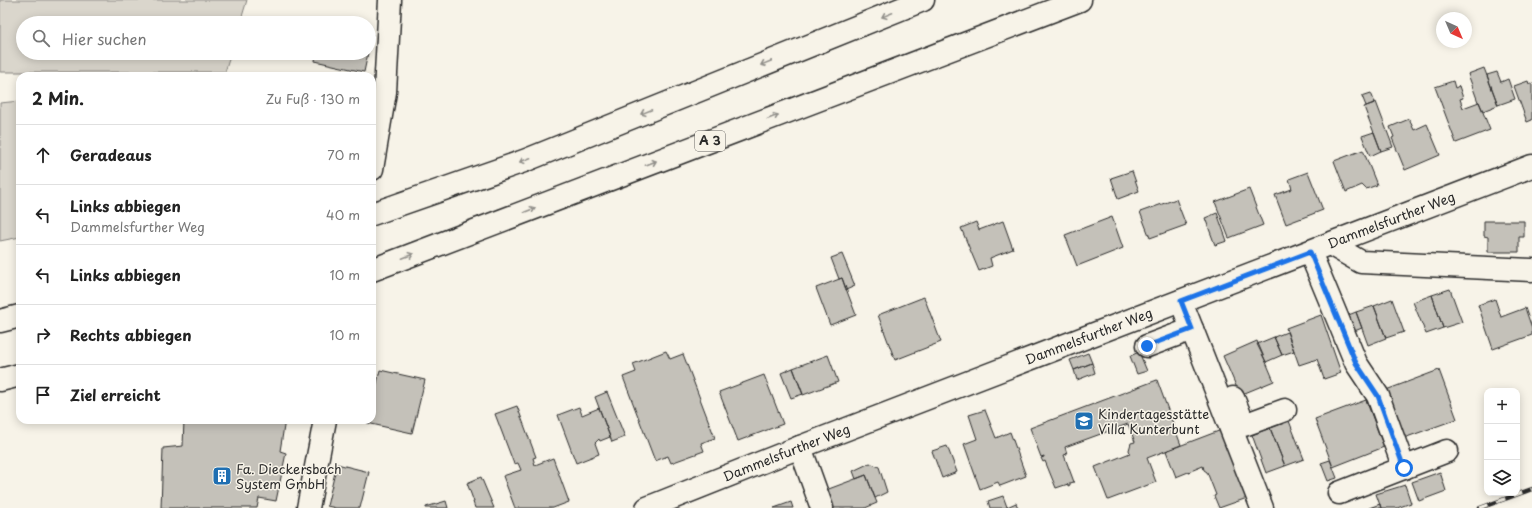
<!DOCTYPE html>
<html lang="de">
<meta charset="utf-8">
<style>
body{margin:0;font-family:"Playpen Sans",sans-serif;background:#f6f6f6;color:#222}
.controls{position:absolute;right:12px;bottom:12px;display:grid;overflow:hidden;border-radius:8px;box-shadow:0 2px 10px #0003}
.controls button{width:36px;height:36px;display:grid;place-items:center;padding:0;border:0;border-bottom:1px solid #e0e0e0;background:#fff;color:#222;font:20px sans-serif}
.compass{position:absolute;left:1436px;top:12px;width:36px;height:36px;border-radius:50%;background:#fff;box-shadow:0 2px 10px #0003;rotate:136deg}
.stop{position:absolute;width:12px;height:12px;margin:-9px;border:3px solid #1a73e8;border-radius:50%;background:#fff}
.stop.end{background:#1a73e8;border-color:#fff;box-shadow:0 1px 4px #0008}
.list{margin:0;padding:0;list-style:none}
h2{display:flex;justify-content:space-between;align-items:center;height:52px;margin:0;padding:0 16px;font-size:17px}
h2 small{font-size:13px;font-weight:400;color:#767676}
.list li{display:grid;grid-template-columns:26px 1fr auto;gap:12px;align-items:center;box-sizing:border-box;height:60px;padding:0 16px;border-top:1px solid #e0e0e0}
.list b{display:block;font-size:15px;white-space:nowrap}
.list p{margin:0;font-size:13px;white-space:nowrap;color:#767676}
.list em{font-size:13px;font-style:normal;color:#767676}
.icon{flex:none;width:22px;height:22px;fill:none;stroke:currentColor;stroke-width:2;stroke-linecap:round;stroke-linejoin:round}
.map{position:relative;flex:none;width:1532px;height:508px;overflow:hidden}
.search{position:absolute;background:#fff;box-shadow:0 2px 10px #0003;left:16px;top:16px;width:360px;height:44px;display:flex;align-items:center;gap:10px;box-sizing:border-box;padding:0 14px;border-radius:22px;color:#767676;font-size:15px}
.panel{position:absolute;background:#fff;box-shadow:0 2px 10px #0003;left:16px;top:72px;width:360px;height:352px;border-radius:12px}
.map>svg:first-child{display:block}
</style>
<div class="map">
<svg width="1532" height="508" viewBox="0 0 1532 508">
<rect width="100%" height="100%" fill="#f7f3e8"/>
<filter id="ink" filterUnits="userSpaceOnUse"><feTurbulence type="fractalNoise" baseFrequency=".025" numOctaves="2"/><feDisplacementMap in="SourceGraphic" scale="8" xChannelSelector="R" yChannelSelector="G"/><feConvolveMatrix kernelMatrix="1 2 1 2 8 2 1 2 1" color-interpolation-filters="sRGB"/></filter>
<g filter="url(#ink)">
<path fill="#dad6cc" stroke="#82807c" d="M0 0H247L240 23H23V53H231L225 72H0Z
M20 101V237L0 241V103Z"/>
<path fill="#c4c1b9" stroke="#2b2b2b" d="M369 33 373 34 369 51Z
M316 53H368L364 72 315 61Z
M1484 68 1498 105 1483 111 1479 102H1478L1468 74Z
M1497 72 1501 82 1508 79 1515 99 1498 105 1487 75Z
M1453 81 1455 88 1459 86 1463 98 1460 99 1463 108 1479 102 1490 130 1456 143 1435 87Z
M1528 81 1529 84 1532 83V120L1527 122 1514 86Z
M1371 93 1375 103 1366 106 1362 96Z
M1376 102 1393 147 1381 151 1364 107Z
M1409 119 1414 130 1427 124 1440 155 1405 170 1392 138 1394 137 1390 127Z
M1374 132 1381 151 1370 156 1362 136Z
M1363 150 1377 185 1366 189 1362 185 1346 192 1334 161Z
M1132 171 1139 191 1118 199 1111 178Z
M1308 172 1323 210 1286 224 1275 195 1292 189 1289 179Z
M1249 189 1263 225 1229 238 1215 202Z
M1176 199 1186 225 1150 238 1140 212Z
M1217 213 1227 241 1215 245 1205 218Z
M1112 217 1123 248 1077 266 1065 235Z
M1003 221 1013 249 990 258 992 266 979 271 961 228 976 222 979 230Z
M1484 221H1524V237H1519V252H1488V237L1484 236Z
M842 254 855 286 846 290 842 278 839 279 831 258Z
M842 278 856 315 830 325 816 288Z
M1450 289 1462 322 1443 328 1432 295Z
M1432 295 1443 328 1426 334 1413 302Z
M924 297 941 342 895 360 878 315Z
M1392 299 1404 332 1386 338 1374 306Z
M1495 299 1501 317 1525 308 1532 328V335L1493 349 1478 305Z
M1374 306 1386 338 1368 345 1356 312Z
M1356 312 1362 328 1352 332 1346 316Z
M1321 315 1341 373 1324 379 1317 359 1299 365 1286 328Z
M1287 332 1294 351 1282 355 1274 337Z
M1274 337 1282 355 1266 362 1257 344Z
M1257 341 1274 381 1240 395 1223 356Z
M666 351 670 359 683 354 715 438 701 443 704 451 671 463 668 456 655 461 623 377 636 372 633 364Z
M1139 352 1147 371 1137 374 1130 356Z
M1088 353 1092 363 1074 370 1070 360Z
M828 355 838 382 803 395 793 368Z
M1092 363 1095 373 1077 380 1074 370Z
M793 368 803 394 791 398 781 373Z
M380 370 425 380 412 433 367 423 368 420H372V404Z
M1439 370 1457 419 1404 438 1386 390Z
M764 375 783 424 738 441 719 392Z
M1157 380 1181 445 1147 458 1156 482 1108 500 1095 467 1130 453 1129 450 1131 443 1135 442 1128 424 1065 447 1067 454 1064 455 1074 482 1070 483V485L1068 486V484L1056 488 1045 461 1043 462 1041 458 1044 457V456L1041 457 1030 428Z
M607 392 625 437 612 442 595 397Z
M1366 400 1384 447 1333 467 1315 419Z
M517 406 536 457 533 458 535 465 553 458 569 502 553 508H515L503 476 521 470 518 463 514 464 495 414Z
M579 407 582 415 599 408 610 437 600 441 599 439 595 443 599 454 576 463 558 415Z
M985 410 996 438 1010 432 1026 476 1000 486 998 482 980 489 964 444 977 439 969 415Z
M184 420H285L280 451 286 453 276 501 259 498 257 508H161L163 448 183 446Z
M1289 421 1304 459 1285 466 1270 428Z
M1270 428 1285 466 1266 473 1252 435Z
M1224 429 1250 497 1219 508 1214 496 1216 495 1207 472 1204 470 1203 466 1176 477 1166 451Z
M947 446 957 472 942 478 932 451Z
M1330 460 1337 478 1328 481 1321 463Z
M870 463 879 467 887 492 875 498 866 475 856 479 853 471Z
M337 464 369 472 360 508H336L327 506Z
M1440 472 1446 491 1419 501 1412 482Z
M866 475 877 503 865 508H833L826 490Z
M481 477 494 508H475L473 502H474L467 483Z
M1405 485 1411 503 1397 508H1381L1376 494Z
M1003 496 1007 507 1016 503 1018 508H990L988 501Z
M446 501 448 508H426V507Z
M791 502 793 508H774Z
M1380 504 1381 508H1369Z"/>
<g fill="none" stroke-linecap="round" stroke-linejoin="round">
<g stroke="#2b2b2b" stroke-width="25">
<g id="minor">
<path d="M372 169 385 92 390 0"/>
<path d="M1330 244 1361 262 1532 270"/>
<path d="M1310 252 1356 363 1378 396 1404 468"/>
<path d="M1181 301 1262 508"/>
<path d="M1147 346 1192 329"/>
<path d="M1233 398 1244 425 1285 410"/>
<path d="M800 447 822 508"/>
<path d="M1339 493 1447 451"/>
<path d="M308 508 325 420"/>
<path id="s1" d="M647 508 800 447 1532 166"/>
</g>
</g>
<g stroke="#2b2b2b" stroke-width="25">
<path id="highway" d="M372 214 524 161 923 0
M372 270 1080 0
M0 321 20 316
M0 380 20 375"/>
</g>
<use href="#minor" stroke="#f7f3e8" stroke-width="22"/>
<use href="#highway" stroke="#f7f3e8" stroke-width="22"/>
<g stroke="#2b2b2b" stroke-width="4.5">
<path id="rail" d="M1480 508 1532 489"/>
</g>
<use href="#rail" stroke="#f7f3e8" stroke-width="3" stroke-dasharray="9" stroke-linecap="butt"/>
</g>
<defs><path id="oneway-shaft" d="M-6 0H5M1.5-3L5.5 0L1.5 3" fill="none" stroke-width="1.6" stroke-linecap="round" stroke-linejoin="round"/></defs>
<g stroke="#918f8a">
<use href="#oneway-shaft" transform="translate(887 15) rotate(158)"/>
<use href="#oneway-shaft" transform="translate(766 63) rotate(158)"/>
<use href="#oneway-shaft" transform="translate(646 112) rotate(158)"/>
<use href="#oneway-shaft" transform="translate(773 117) rotate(-21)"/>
<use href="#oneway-shaft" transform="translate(525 160) rotate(159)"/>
<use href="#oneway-shaft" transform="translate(651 163) rotate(-21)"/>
<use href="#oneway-shaft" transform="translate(530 210) rotate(-21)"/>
<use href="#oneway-shaft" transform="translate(408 256) rotate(-21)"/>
</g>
</g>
<g fill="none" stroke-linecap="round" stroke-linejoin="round" filter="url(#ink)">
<path stroke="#1a73e8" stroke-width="5" d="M1147 346 1192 329 1181 301 1310 252 1356 363 1378 396 1404 468"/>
</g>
<defs>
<g id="school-square" transform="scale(1)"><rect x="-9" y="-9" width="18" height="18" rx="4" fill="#1f6fb2" stroke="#f7f3e8"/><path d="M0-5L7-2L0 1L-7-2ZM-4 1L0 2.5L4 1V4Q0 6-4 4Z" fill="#fff"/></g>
<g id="building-square" transform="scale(1)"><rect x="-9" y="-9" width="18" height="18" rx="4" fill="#1f6fb2" stroke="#f7f3e8"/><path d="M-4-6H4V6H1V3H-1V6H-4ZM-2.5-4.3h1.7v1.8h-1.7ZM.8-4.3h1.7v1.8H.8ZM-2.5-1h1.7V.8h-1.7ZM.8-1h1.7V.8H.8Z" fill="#fff"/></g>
</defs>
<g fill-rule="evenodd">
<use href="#school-square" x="1084" y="421"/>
<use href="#building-square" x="222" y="476"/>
</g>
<g text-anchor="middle" stroke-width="3" stroke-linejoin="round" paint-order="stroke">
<rect fill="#f7f3e8" stroke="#686764" stroke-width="1" x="695" y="131" width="30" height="20" rx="3"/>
<g font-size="12" font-weight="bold" fill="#2b2b2b">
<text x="710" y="145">A 3</text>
</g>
<g font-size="13" fill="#2b2b2b" stroke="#f7f3e8">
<text dy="5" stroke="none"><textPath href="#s1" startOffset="798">Dammelsfurther Weg</textPath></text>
<text dy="5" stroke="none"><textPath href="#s1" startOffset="474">Dammelsfurther Weg</textPath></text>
<text dy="5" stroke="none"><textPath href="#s1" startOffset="150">Dammelsfurther Weg</textPath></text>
</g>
<g font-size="13" fill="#2b2b2b" stroke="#f7f3e8" text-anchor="start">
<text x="1098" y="419">Kindertagesstätte<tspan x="1098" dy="15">Villa Kunterbunt</tspan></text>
<text x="236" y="474">Fa. Dieckersbach<tspan x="236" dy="15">System GmbH</tspan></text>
</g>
</g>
</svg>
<div class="controls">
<button>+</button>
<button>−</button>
<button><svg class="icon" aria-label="layers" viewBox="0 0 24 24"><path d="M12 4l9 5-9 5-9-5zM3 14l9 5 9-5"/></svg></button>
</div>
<svg class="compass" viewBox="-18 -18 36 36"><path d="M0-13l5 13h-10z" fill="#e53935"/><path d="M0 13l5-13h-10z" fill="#767676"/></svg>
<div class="stop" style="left:1404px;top:468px"></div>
<div class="stop end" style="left:1147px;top:346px"></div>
<div class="search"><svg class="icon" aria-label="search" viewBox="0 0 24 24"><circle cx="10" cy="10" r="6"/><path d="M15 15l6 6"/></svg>Hier suchen</div>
<section class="panel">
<h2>2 Min.<small>Zu Fuß · 130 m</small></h2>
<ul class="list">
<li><svg class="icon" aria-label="ahead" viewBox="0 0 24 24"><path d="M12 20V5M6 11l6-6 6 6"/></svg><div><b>Geradeaus</b></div><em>70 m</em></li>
<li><svg class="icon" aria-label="left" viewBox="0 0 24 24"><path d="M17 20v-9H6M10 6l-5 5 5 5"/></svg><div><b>Links abbiegen</b><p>Dammelsfurther Weg</p></div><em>40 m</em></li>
<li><svg class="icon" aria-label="left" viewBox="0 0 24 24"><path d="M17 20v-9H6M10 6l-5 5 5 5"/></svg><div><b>Links abbiegen</b></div><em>10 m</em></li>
<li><svg class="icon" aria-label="right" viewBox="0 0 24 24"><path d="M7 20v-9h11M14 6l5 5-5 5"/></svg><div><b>Rechts abbiegen</b></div><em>10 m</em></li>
<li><svg class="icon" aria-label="arrive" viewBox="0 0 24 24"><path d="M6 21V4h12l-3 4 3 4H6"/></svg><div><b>Ziel erreicht</b></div></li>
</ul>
</section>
</div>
